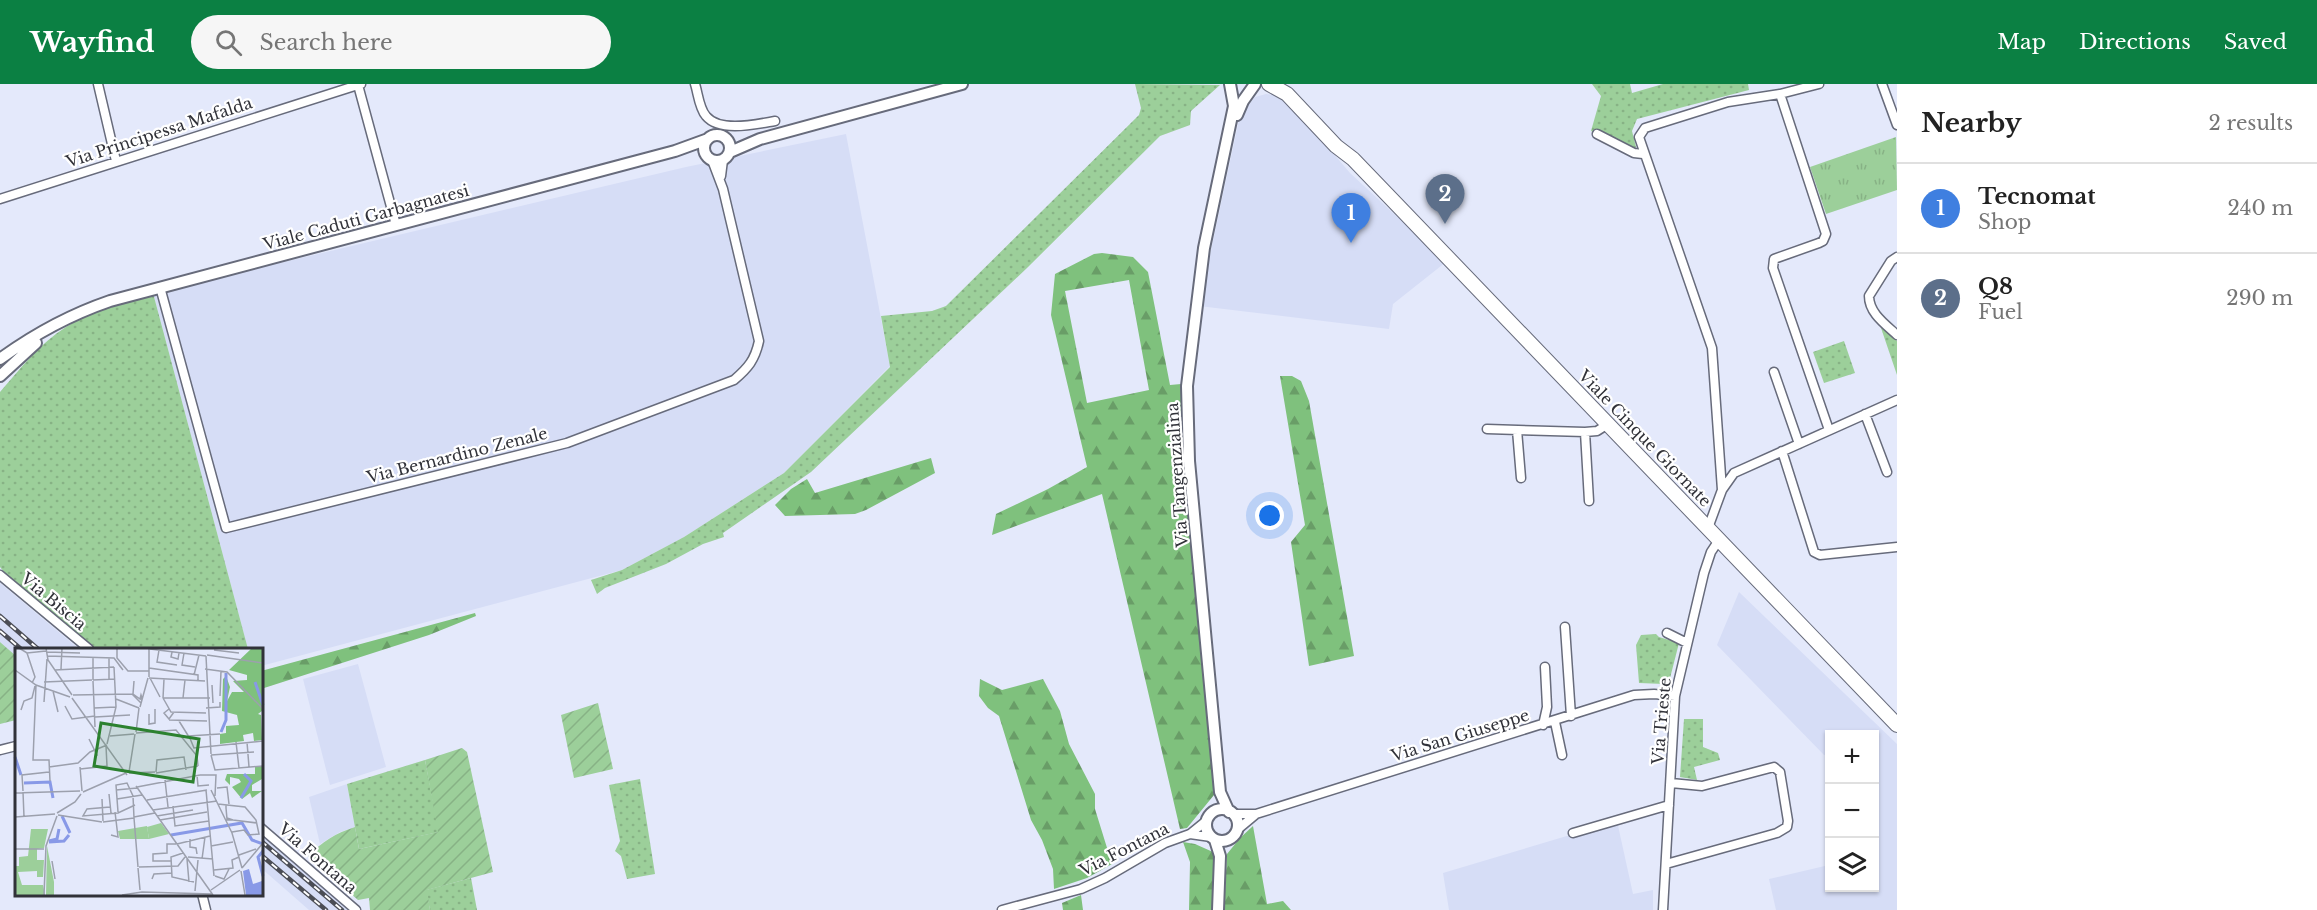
<!DOCTYPE html>
<meta charset="utf-8">
<style>
body{margin:0;font-family:"Libre Baskerville",serif;background:#f6f6f6;color:#222}
.controls{position:absolute;right:18px;bottom:18px;display:grid;overflow:hidden;border-radius:0px;box-shadow:0 2px 4px #0004}
.controls button{width:54px;height:54px;display:grid;place-items:center;padding:0;border:0;border-bottom:2px solid #e0e0e0;background:#fff;color:#222;font:30px sans-serif}
.you{position:absolute;left:1270px;top:432px;width:21px;height:21px;margin:-15px;border:4px solid #fff;border-radius:50%;background:#1a73e8;box-shadow:0 0 0 9px #1a73e833}
.badge{display:grid;place-items:center;width:39px;height:39px;border-radius:50%;background:#0b8043;color:#fff;font-size:20px;font-weight:700}
.pin{position:absolute;translate:-50% -50px;filter:drop-shadow(0 2px 3px #0008)}
.pin::after{content:'';position:absolute;top:32px;width:21px;height:18px;background:inherit;clip-path:polygon(0 0,100% 0,50% 100%)}
.list{margin:0;padding:0;list-style:none}
h2{display:flex;justify-content:space-between;align-items:center;height:78px;margin:0;padding:0 24px;font-size:26px}
h2 small{font-size:20px;font-weight:400;color:#767676}
.list li{display:grid;grid-template-columns:39px 1fr auto;gap:18px;align-items:center;box-sizing:border-box;height:90px;padding:0 24px;border-top:2px solid #e0e0e0}
.list b{display:block;font-size:22px;white-space:nowrap}
.list p{margin:0;font-size:20px;white-space:nowrap;color:#767676}
.list em{font-size:20px;font-style:normal;color:#767676}
.icon{flex:none;width:33px;height:33px;fill:none;stroke:currentColor;stroke-width:2;stroke-linecap:round;stroke-linejoin:round}
.map{position:relative;flex:none;width:1897px;height:826px;overflow:hidden}
header{display:flex;align-items:center;gap:36px;box-sizing:border-box;height:84px;padding:0 30px;background:#0b8043;color:#fff}
header strong{font-size:28px}
nav{display:flex;gap:33px;margin-inline-start:auto;font-size:21px}
.search{width:420px;height:54px;background:#f6f6f6;display:flex;align-items:center;gap:15px;box-sizing:border-box;padding:0 21px;border-radius:33px;color:#767676;font-size:22px}
main{display:flex}
aside{flex:1;background:#fff}
.map>svg:first-child{display:block}
</style>
<header>
<strong>Wayfind</strong>
<div class="search"><svg class="icon" aria-label="search" viewBox="0 0 24 24"><circle cx="10" cy="10" r="6"/><path d="M15 15l6 6"/></svg>Search here</div>
<nav><a>Map</a><a>Directions</a><a>Saved</a></nav>
</header>
<main>
<div class="map">
<svg width="1897" height="826" viewBox="0 0 1897 826">
<defs>
<pattern id="grass-dots" width="8" height="8" patternUnits="userSpaceOnUse" patternTransform="scale(1.5)"><rect width="8" height="8" fill="#9ccf9a"/><path d="M2 2h.1M6 6h.1" fill="none" stroke="#87b285" stroke-width="1.8" stroke-linecap="round"/></pattern>
<pattern id="forest-firs" width="22" height="20" patternUnits="userSpaceOnUse" patternTransform="scale(1.5)"><rect width="22" height="20" fill="#7fc17d"/><path d="M5 1l3.5 6h-7zM16 11l3.5 6h-7z" fill="#699d67"/></pattern>
<pattern id="park-tufts" width="24" height="20" patternUnits="userSpaceOnUse" patternTransform="scale(1.5)"><rect width="24" height="20" fill="#9ccf9a"/><path d="M3 7l-1-3M5 7V3M7 7l1-3M15 17l-1-3M17 17v-4M19 17l1-3" fill="none" stroke="#87b285"/></pattern>
<pattern id="garden-furrows" width="10" height="10" patternUnits="userSpaceOnUse" patternTransform="scale(1.5)"><rect width="10" height="10" fill="#9ccf9a"/><path d="M-1 1l2-2M0 10L10 0M9 11l2-2" fill="none" stroke="#87b285"/></pattern>
</defs>
<rect width="100%" height="100%" fill="#e4e9fb"/>
<path fill="#d6ddf6" d="M1266 10 1275 11 1300 27 1309 41 1350 89 1446 178 1393 220 1389 245 1199 222 1240 31 1255 13Z
M846 50 890 282 784 389 684 453 622 486 261 582V565H248L153 209 686 83Z
M0 499 79 565H16V572L0 558Z
M1739 508 1897 660V826H1776L1769 795 1829 781 1830 804H1874V650H1830L1829 670 1824 671 1717 561Z
M358 580 386 683 330 701 303 595Z
M347 700 355 743 340 748 320 760 309 713Z
M1617 737 1633 810 1653 806V826H1449L1443 789Z
M261 749 350 826H309L261 784Z"/>
<path fill="url(#grass-dots)" d="M1135 0 1220 1 1191 27 1190 41 1160 52 1027 184 811 388 723 449 724 453 703 460 666 480 605 504 597 510 591 496 622 486 684 453 784 389 890 283 881 232 932 227 946 222 1139 31 1141 24Z
M1592 0H1630L1632 9 1663 0H1748L1749 6 1637 35 1632 47 1636 63 1633 67 1591 47 1601 12Z
M153 209 248 565H95L9 494 0 483V308C20 285 40 259 66 243 92 226 124 218 153 209Z
M1880 241 1897 257V291Z
M1844 257 1855 289 1824 299 1813 268Z
M1656 550 1659 553 1679 559 1669 598 1664 600 1639 599 1636 561 1641 551Z
M1684 635H1703V663L1718 669 1720 676 1694 683 1697 696 1680 693Z
M425 676 439 748 359 765 347 700Z
M640 695 655 790 627 795 621 772 615 767 620 757 609 701Z
M471 794 477 826H430L426 806Z"/>
<path fill="url(#forest-firs)" fill-rule="evenodd" d="M1102 169 1133 173 1148 188 1170 301 1181 300V341L1214 711 1187 744 1180 745 1102 410 992 451 996 430 1048 405 1087 383 1051 231 1055 190 1094 170ZM1129 196 1149 306 1087 319 1065 207Z
M1280 292H1292L1301 297 1309 317 1354 572 1309 582 1291 458 1305 441Z
M931 374 935 389 866 426 855 430 785 432 775 421 791 405 807 395 815 409Z
M475 529 476 532 429 551 261 605V587Z
M980 595 1002 606 1043 595 1060 627 1069 660 1095 710V725L1112 780 1087 794 1054 805 1053 785 1042 756 1031 736 999 632 988 624 979 612Z
M1253 742 1267 820 1283 817 1291 826H1224L1227 770 1240 754Z
M1183 758 1195 760 1213 768V826H1189L1190 778Z
M1081 811 1083 826H1063L1062 819Z"/>
<path fill="url(#park-tufts)" d="M1896 53 1897 106 1826 130 1810 83Z"/>
<path fill="url(#garden-furrows)" d="M0 558 16 572V636L0 640Z
M598 619 613 685 574 694 561 631Z
M462 664 467 668 493 788 427 806 430 826H370L369 814 358 816 308 772C322 758 336 749 355 743L359 765 438 748 425 676Z"/>
<g fill="none" stroke-linecap="round" stroke-linejoin="round">
<g stroke="#676b7b" stroke-width="11">
<path id="minor" d="M98 0 116 77
M695 0C698 9 699 24 706 32 720 49 757 40 775 37
M1882 0 1897 41
M358 1 396 141
M1780 10 1826 150 1823 157 1819 159 1774 175 1773 184 1829 346
M1597 50 1634 69 1643 70
M721 92 723 76
M0 115 361 0
M1897 173 1891 177 1869 212C1869 229 1885 240 1897 251
M160 203 226 444 567 359 734 296C748 284 755 276 759 257L723 105 712 76
M1774 288 1799 360
M1865 330 1887 388
M1487 345 1585 348 1597 347 1608 340
M1517 346 1521 394
M1585 348 1589 417
M1782 367 1814 468 1820 471 1897 463
M1722 406 1712 264 1639 53 1645 44 1728 18 1780 10 1819 0
M1708 444 1722 406 1734 389 1897 316
M0 491 89 565
M1565 543 1571 632
M1667 549 1687 559
M1555 638 1562 671
M1543 641 1547 623 1545 583
M0 666 16 662
M1233 730H1256L1634 611 1654 610 1675 612
M261 744 356 826
M1237 746 1255 731
M1573 749 1669 721
M1190 750 1211 753
M1666 780 1777 749 1787 743 1788 737 1780 688 1774 683 1702 702 1671 699
M202 810 206 826
M1002 826 1081 805 1105 794 1165 759 1190 750 1206 737
M1663 826 1675 612 1704 489 1711 468 1719 456"/>
</g>
<g stroke="#676b7b" stroke-width="14">
<path id="tertiary" d="M1237 31 1243 17 1255 0
M704 64a13 13 0 1 1 26 0a13 13 0 1 1-26 0Z
M730 68 760 55 962 0
M0 275C33 251 72 230 110 217L675 67 708 55
M0 292 36 259
M1206 741a16 16 0 1 1 32 0a16 16 0 1 1-32 0Z
M1229 728 1220 708 1189 377 1187 302 1204 164 1234 22 1230 0
M1215 756 1220 772 1218 826"/>
</g>
<g stroke="#676b7b" stroke-width="16">
<path id="primary" d="M1269 0 1287 10 1336 62 1353 75 1897 641"/>
</g>
<use href="#minor" stroke="#fff" stroke-width="8"/>
<use href="#tertiary" stroke="#fff" stroke-width="10"/>
<use href="#primary" stroke="#fff" stroke-width="14"/>
<g stroke="#4b4d55" stroke-width="4.5">
<path id="rail" d="M0 532 38 565
M0 547 21 565
M261 757 342 826
M261 771 326 826"/>
</g>
<use href="#rail" stroke="#fff" stroke-width="2" stroke-dasharray="7" stroke-linecap="butt"/>
</g>
<g text-anchor="middle" stroke-width="4.5" stroke-linejoin="round" paint-order="stroke">
<g font-size="16" fill="#313239" stroke="#fff">
<text transform="translate(159 48) rotate(-18)" y="6">Via Principessa Mafalda</text>
<text transform="translate(366 133) rotate(-15)" y="6">Viale Caduti Garbagnatesi</text>
<text transform="translate(1645 354) rotate(46)" y="6">Viale Cinque Giornate</text>
<text transform="translate(457 371) rotate(-14)" y="6">Via Bernardino Zenale</text>
<text transform="translate(1177 391) rotate(-94)" y="6">Via Tangenzialina</text>
<text transform="translate(54 517) rotate(40)" y="6">Via Biscia</text>
<text transform="translate(1661 637) rotate(-85)" y="6">Via Trieste</text>
<text transform="translate(1460 651) rotate(-17)" y="6">Via San Giuseppe</text>
<text transform="translate(1124 765) rotate(-27)" y="6">Via Fontana</text>
<text transform="translate(318 774) rotate(41)" y="6">Via Fontana</text>
</g>
</g>
<g transform="translate(15 564)">
<rect width="248" height="248" fill="#e4e9fb"/>
<path d="M16 181H33L29 200 22 201V212H29L28 229H22V223L3 224 7 237H28L30 247H0V218H4V209L13 208Z" fill="#9ccf9a"/>
<path d="M237 0H247V63L243 66 246 67 247 92 239 93 238 85 228 87 229 93 205 96V86L211 85V78L224 77 222 67 207 63 208 31 211 28 215 39 212 53 217 44H229L218 33 232 32V27L214 22ZM247 118V131L237 137V143H247L237 150 235 145 227 151 217 139 226 134 224 131 215 129V137L210 132 212 126H240V119Z" fill="#7fc17d"/>
<path d="M132 178 134 191H105L103 183Z" fill="#9ccf9a"/>
<path d="M146 175 154 186 134 191 132 179ZM32 198 39 234V247H31Z" fill="#9ccf9a"/>
<path d="M234 221 238 236 247 233V247H231L228 223Z" fill="#8899e7"/>
<path fill="none" stroke="#8899e7" stroke-width="3" d="M240 34 248 57M206 84 211 72V25M0 109 6 127M9 135 35 134 38 150M226 150 236 133 229 126M47 168 55 185M156 187 227 175 237 192 248 196M34 193 42 191 44 181M34 194 49 193 54 187M248 203 243 209 248 228"/>
<path fill="none" stroke="#9ca0ad" stroke-width="1.5" d="M4 0 12 5 31 3M31 0 33 12 57 47M44 0H64M102 0V10L113 23H134M135 1 191 8M144 2 142 14 162 17M199 2 224 5M32 4 65 5M157 4 156 9 163 11 164 5M12 5 20 29 17 35M169 5 167 17 180 19M192 7 248 15M32 8 99 10 108 22 104 17M191 8 196 106M94 10V31M134 20 183 27V33M46 21 47 0M190 21 212 24 248 61M0 22 21 37 55 49M40 22 99 19M179 27 184 7M134 29V1M134 30 190 33M135 30 145 49M78 32V9M78 32 100 31M78 33 80 79M119 33 118 46 125 51 126 47 127 50 125 51M29 34 77 32M21 37 18 112H34L35 133M197 37 198 55M38 43 43 64M58 47 117 46 126 55M205 48 206 23M57 50 112 127M148 50 156 64 191 65M148 50H195M148 50 149 31M168 50 170 32M101 51 124 60M29 54 32 11M50 58 57 71 80 68M125 59 133 30M79 60 101 59M191 60 205 59V54M154 61 149 65 154 71 159 64M6 62 9 53 17 50 20 38M134 66V76L140 75V61M80 69 115 67M154 72 192 73M164 73 174 89M121 84 124 60M121 85 161 82 182 108 183 118M95 88 119 86M173 88 205 86M174 88 179 100 248 93M74 91 82 107 80 109M221 94 224 120M232 94 234 119M92 96 101 59 99 19M196 107 200 122 248 118M196 107 239 104M34 119 63 115 75 104 92 97M65 119 67 143M65 121 92 118 91 98M114 124 120 86M141 124 142 112 169 109 171 122M114 125 140 124M141 125 183 118M182 127 183 138 194 137M185 127H201L200 148M150 132 153 159M121 138 198 247M122 139 185 127M202 140 212 139 214 156M101 142 122 140M191 142 199 228M196 142 217 185 227 220M8 143 7 127 34 124M8 144 9 169M68 144 111 125M0 145 65 143M94 146 96 165M87 151 88 173M102 151 127 147M132 152 192 142M203 156 230 159 241 172 244 186 233 187 229 182 217 184M211 157V160L212 171V172H218L212 170M158 158 160 178 194 173M95 159 72 161 68 168 103 165 120 157M138 162 202 153M103 164 101 137 112 135 118 148 119 170M42 165 60 154 66 146M43 167 87 174M142 168 178 162M0 169 40 166M119 169 140 165M119 170 123 219M145 172 192 164M218 172 242 175M88 174 119 170M96 187 103 189 100 164M175 191V199L181 200 182 206M162 196 195 188M196 198 218 194M0 201H29M168 205 156 209 157 229 179 234M224 207 241 201M173 209 198 211M172 211 174 234M187 211 190 189M37 213 40 231M156 213H138V206L152 205V196H161M124 219 163 218 170 209M123 220 125 242M227 220 248 195M199 222 218 220 217 212 224 209M226 223 230 247M200 228 209 231 214 221M137 231 139 226 157 225M196 242 225 222M180 243 183 212M29 247 31 198 42 168M107 247 127 244 197 246"/>
<path fill="#2c812f" fill-opacity="0.15" stroke="#2c812f" stroke-width="3" d="M86 75 184 91 178 134 79 118Z"/>
<rect width="248" height="248" fill="none" stroke="#313239" stroke-width="3"/>
</g>
</svg>
<div class="controls">
<button>+</button>
<button>−</button>
<button><svg class="icon" aria-label="layers" viewBox="0 0 24 24"><path d="M12 4l9 5-9 5-9-5zM3 14l9 5 9-5"/></svg></button>
</div>
<div class="you"></div>
<div class="pin badge" style="left:1351px;top:159px;background:#3f7fe0">1</div>
<div class="pin badge" style="left:1445px;top:140px;background:#5c6f8a">2</div>
</div>
<aside>
<h2>Nearby<small>2 results</small></h2>
<ul class="list">
<li><span class="badge" style="background:#3f7fe0">1</span><div><b>Tecnomat</b><p>Shop</p></div><em>240 m</em></li>
<li><span class="badge" style="background:#5c6f8a">2</span><div><b>Q8</b><p>Fuel</p></div><em>290 m</em></li>
</ul>
</aside>
</main>
